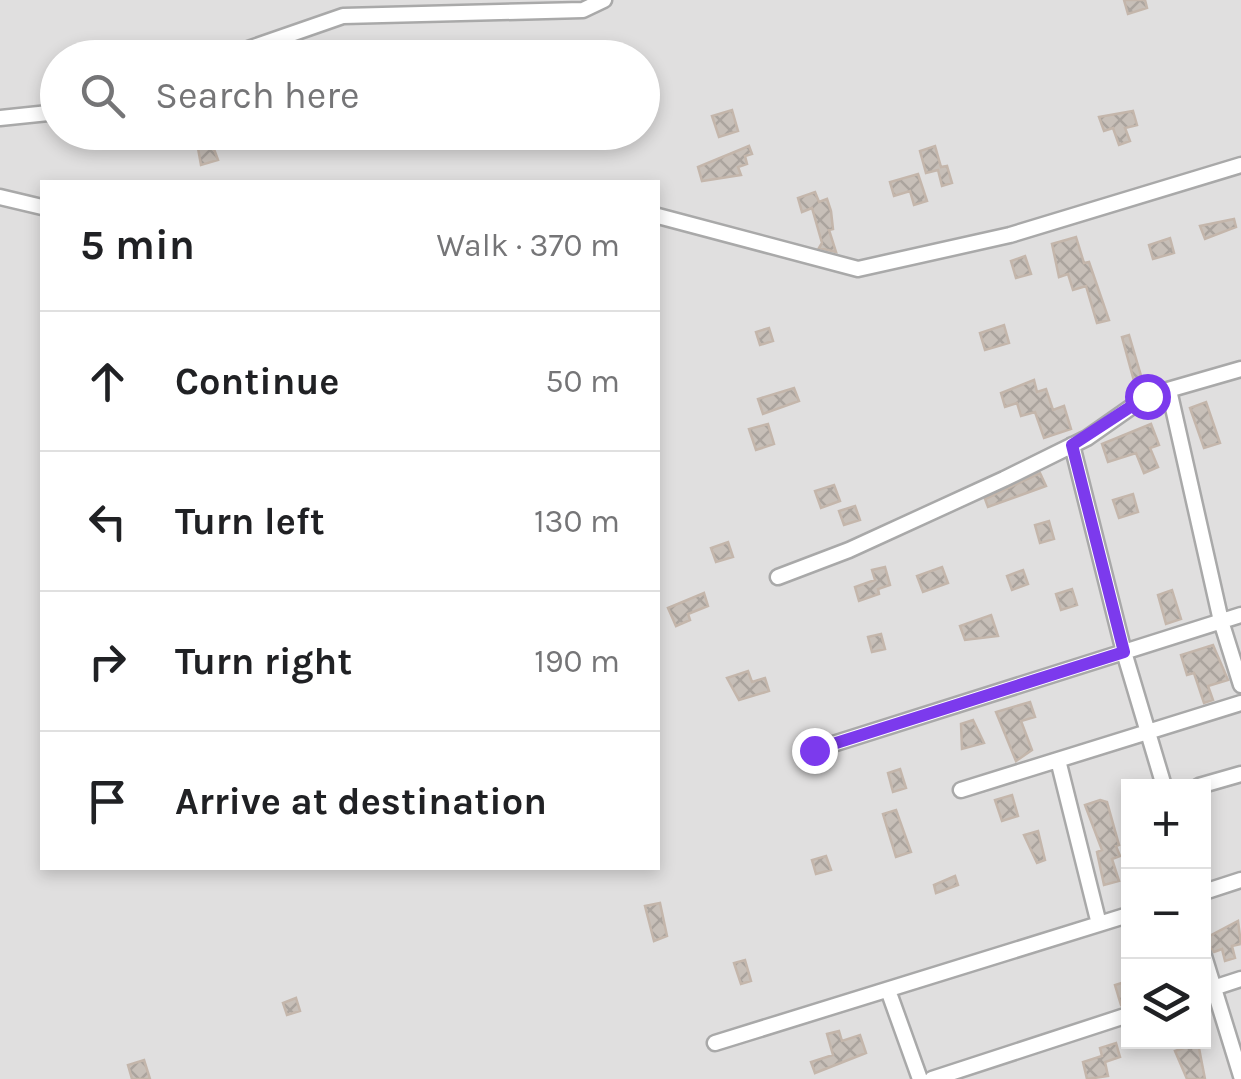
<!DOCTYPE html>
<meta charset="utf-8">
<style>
body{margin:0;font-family:Karla,sans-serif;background:#f6f6f6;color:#202124}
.controls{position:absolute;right:30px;bottom:30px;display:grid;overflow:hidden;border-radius:0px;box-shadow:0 5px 15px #0003}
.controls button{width:90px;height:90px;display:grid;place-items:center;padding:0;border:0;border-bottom:2px solid #e0e0e0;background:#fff;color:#202124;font:50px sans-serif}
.stop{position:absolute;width:30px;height:30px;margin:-22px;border:8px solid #7c3aed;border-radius:50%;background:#fff}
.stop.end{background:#7c3aed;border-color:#fff;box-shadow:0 2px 10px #0008}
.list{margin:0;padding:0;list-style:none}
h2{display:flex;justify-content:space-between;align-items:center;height:130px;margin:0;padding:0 40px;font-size:42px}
h2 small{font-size:32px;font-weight:400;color:#757577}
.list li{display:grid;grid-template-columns:65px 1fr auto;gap:30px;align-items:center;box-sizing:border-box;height:140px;padding:0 40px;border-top:2px solid #e0e0e0}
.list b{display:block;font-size:38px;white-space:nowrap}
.list em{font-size:32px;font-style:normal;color:#757577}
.icon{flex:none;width:55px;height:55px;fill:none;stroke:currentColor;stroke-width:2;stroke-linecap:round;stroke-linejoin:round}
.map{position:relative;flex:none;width:1241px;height:1079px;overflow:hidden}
.search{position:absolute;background:#fff;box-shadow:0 5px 15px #0003;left:40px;top:40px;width:620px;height:110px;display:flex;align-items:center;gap:25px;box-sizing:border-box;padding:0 35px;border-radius:55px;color:#757577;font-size:38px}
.panel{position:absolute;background:#fff;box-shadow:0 5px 15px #0003;left:40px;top:180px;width:620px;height:690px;border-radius:0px}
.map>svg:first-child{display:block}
</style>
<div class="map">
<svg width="1241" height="1079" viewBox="0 0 1241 1079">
<defs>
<pattern id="building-cross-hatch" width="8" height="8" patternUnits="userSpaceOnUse" patternTransform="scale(2.5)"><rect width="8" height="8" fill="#c7bfb8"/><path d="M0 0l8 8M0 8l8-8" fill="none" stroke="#aba49e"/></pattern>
</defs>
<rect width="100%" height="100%" fill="#f2efe9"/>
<path fill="#e0dfdf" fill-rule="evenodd" d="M0 0H1241V1079H0ZM58 58H642V132H58ZM42 182H658V868H42ZM1128 786H1204V1042H1128Z"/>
<path fill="url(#building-cross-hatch)" stroke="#c4b6ab" stroke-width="2.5" d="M1124 0H1145L1147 8 1128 14Z
M732 110 738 131 719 137 712 116Z
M1133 111 1137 125 1125 128 1130 141 1119 145 1113 128 1104 131 1099 117Z
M208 133 218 160 201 165 196 137Z
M749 146 752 154 745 156 747 164 738 167 741 175 702 181 698 167Z
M935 146 941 167 947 166 952 183 942 186 938 170 926 173 920 151Z
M918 174 927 201 914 205 910 191 894 196 890 182Z
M815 192 819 202 827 199 831 211 833 229 829 230 836 252 819 248 822 243 812 208 802 212 798 198Z
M1234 219 1236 227 1205 239 1200 226Z
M1076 237 1084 263 1089 262 1109 320 1097 323 1086 286 1073 290 1068 274 1059 277 1052 244Z
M1170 238 1174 253 1153 259 1149 245Z
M1025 256 1031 274 1016 278 1011 261Z
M1004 325 1009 343 985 350 980 333Z
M769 328 773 341 760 345 756 332Z
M1129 335 1142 379 1134 381 1122 337Z
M1034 380 1037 392 1046 389 1053 410 1064 406 1071 429 1044 438 1035 412 1021 416 1017 403 1005 407 1001 393Z
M794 388 799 401 763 414 758 399Z
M1206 402 1220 443 1204 448 1190 408Z
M768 424 774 444 756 450 749 429Z
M1151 424 1159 445 1150 448 1158 467 1144 473 1136 453 1108 462 1102 444Z
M1040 473 1046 486 988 507 985 499Z
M834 485 840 501 821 508 815 491Z
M1133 494 1138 512 1119 518 1113 500Z
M855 506 860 520 844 525 839 511Z
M1049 521 1054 539 1040 543 1035 525Z
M728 542 733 557 716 562 711 548Z
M885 567 890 585 878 589 879 594 859 601 855 587 875 580 872 570Z
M942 567 948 583 923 592 917 576Z
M1023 570 1028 584 1012 590 1007 576Z
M1072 589 1077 605 1061 610 1056 594Z
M1172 590 1181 619 1166 624 1158 595Z
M704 593 708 606 688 614 690 620 676 626 668 608Z
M991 615 998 636 965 640 960 626Z
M881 634 885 649 872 652 868 637Z
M1213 645 1228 680 1208 686 1213 700 1204 703 1194 673 1187 675 1181 655Z
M748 671 752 682 765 678 769 691 739 700 727 678Z
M1030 702 1035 717 1021 721 1032 750 1016 761 996 712Z
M973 720 984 743 962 749 961 724Z
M900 769 906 788 893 792 888 773Z
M1012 795 1018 816 1002 821 995 800Z
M1100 800 1107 802 1119 845 1116 846 1120 856 1112 859 1119 881 1104 885 1097 852 1102 850 1085 805Z
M896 810 911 852 896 857 883 814Z
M1038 831 1045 860 1037 863 1024 835Z
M826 856 831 870 816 874 812 860Z
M955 876 958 885 936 893 934 885Z
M660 903 667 936 654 941 645 906Z
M1238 921 1241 944 1232 946 1235 958 1225 961 1222 949 1214 952 1204 939Z
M745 960 751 981 741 984 734 963Z
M1128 981V1003L1121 1005 1115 985Z
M296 998 300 1011 287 1015 283 1003Z
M839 1031 842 1041 860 1035 866 1053 815 1073 811 1062 833 1055 827 1034Z
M1116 1043 1120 1057 1105 1062 1108 1076 1087 1079 1083 1062 1102 1056 1100 1048Z
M1198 1043 1205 1079H1187L1175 1051Z
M144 1060 150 1079H132L128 1065Z"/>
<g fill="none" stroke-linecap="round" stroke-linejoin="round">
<g stroke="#a9a9a9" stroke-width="19">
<path id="minor" d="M222 58 343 16 583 10 604 0
M0 118 58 112
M0 197 42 207
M658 216 858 269 1010 235 1241 165
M1169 390 1221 621 1241 685
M1072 445 1124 652 1164 786
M778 577 849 550 1004 479 1087 438 1147 396 1241 369
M814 750 1241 615
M1058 760 1099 924
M1199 786 1241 774
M961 790 1241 703
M1204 892 1241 880
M1204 956 1241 1076
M888 990 920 1079
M1204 991 1241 979
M715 1043 1128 915
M932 1079 1128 1015"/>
</g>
<use href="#minor" stroke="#fff" stroke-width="14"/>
</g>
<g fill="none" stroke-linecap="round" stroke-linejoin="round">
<path stroke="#7c3aed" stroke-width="12" d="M814 750 1124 652 1072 445 1147 396"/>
</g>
</svg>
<div class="controls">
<button>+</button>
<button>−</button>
<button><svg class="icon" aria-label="layers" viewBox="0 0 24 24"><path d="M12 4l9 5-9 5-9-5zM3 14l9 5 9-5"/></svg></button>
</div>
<div class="stop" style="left:1147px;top:396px"></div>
<div class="stop end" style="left:814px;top:750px"></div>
<div class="search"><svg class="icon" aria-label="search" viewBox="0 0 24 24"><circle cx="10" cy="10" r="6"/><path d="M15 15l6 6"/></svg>Search here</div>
<section class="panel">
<h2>5 min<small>Walk · 370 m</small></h2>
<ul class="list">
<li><svg class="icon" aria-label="ahead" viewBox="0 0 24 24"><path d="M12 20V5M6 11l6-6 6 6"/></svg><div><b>Continue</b></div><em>50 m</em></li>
<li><svg class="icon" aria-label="left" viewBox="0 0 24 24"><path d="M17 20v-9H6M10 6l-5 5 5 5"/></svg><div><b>Turn left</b></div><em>130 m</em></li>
<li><svg class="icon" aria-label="right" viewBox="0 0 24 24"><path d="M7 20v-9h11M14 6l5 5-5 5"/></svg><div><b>Turn right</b></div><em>190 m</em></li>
<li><svg class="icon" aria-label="arrive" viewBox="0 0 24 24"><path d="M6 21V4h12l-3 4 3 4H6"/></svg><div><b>Arrive at destination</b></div></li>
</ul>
</section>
</div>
